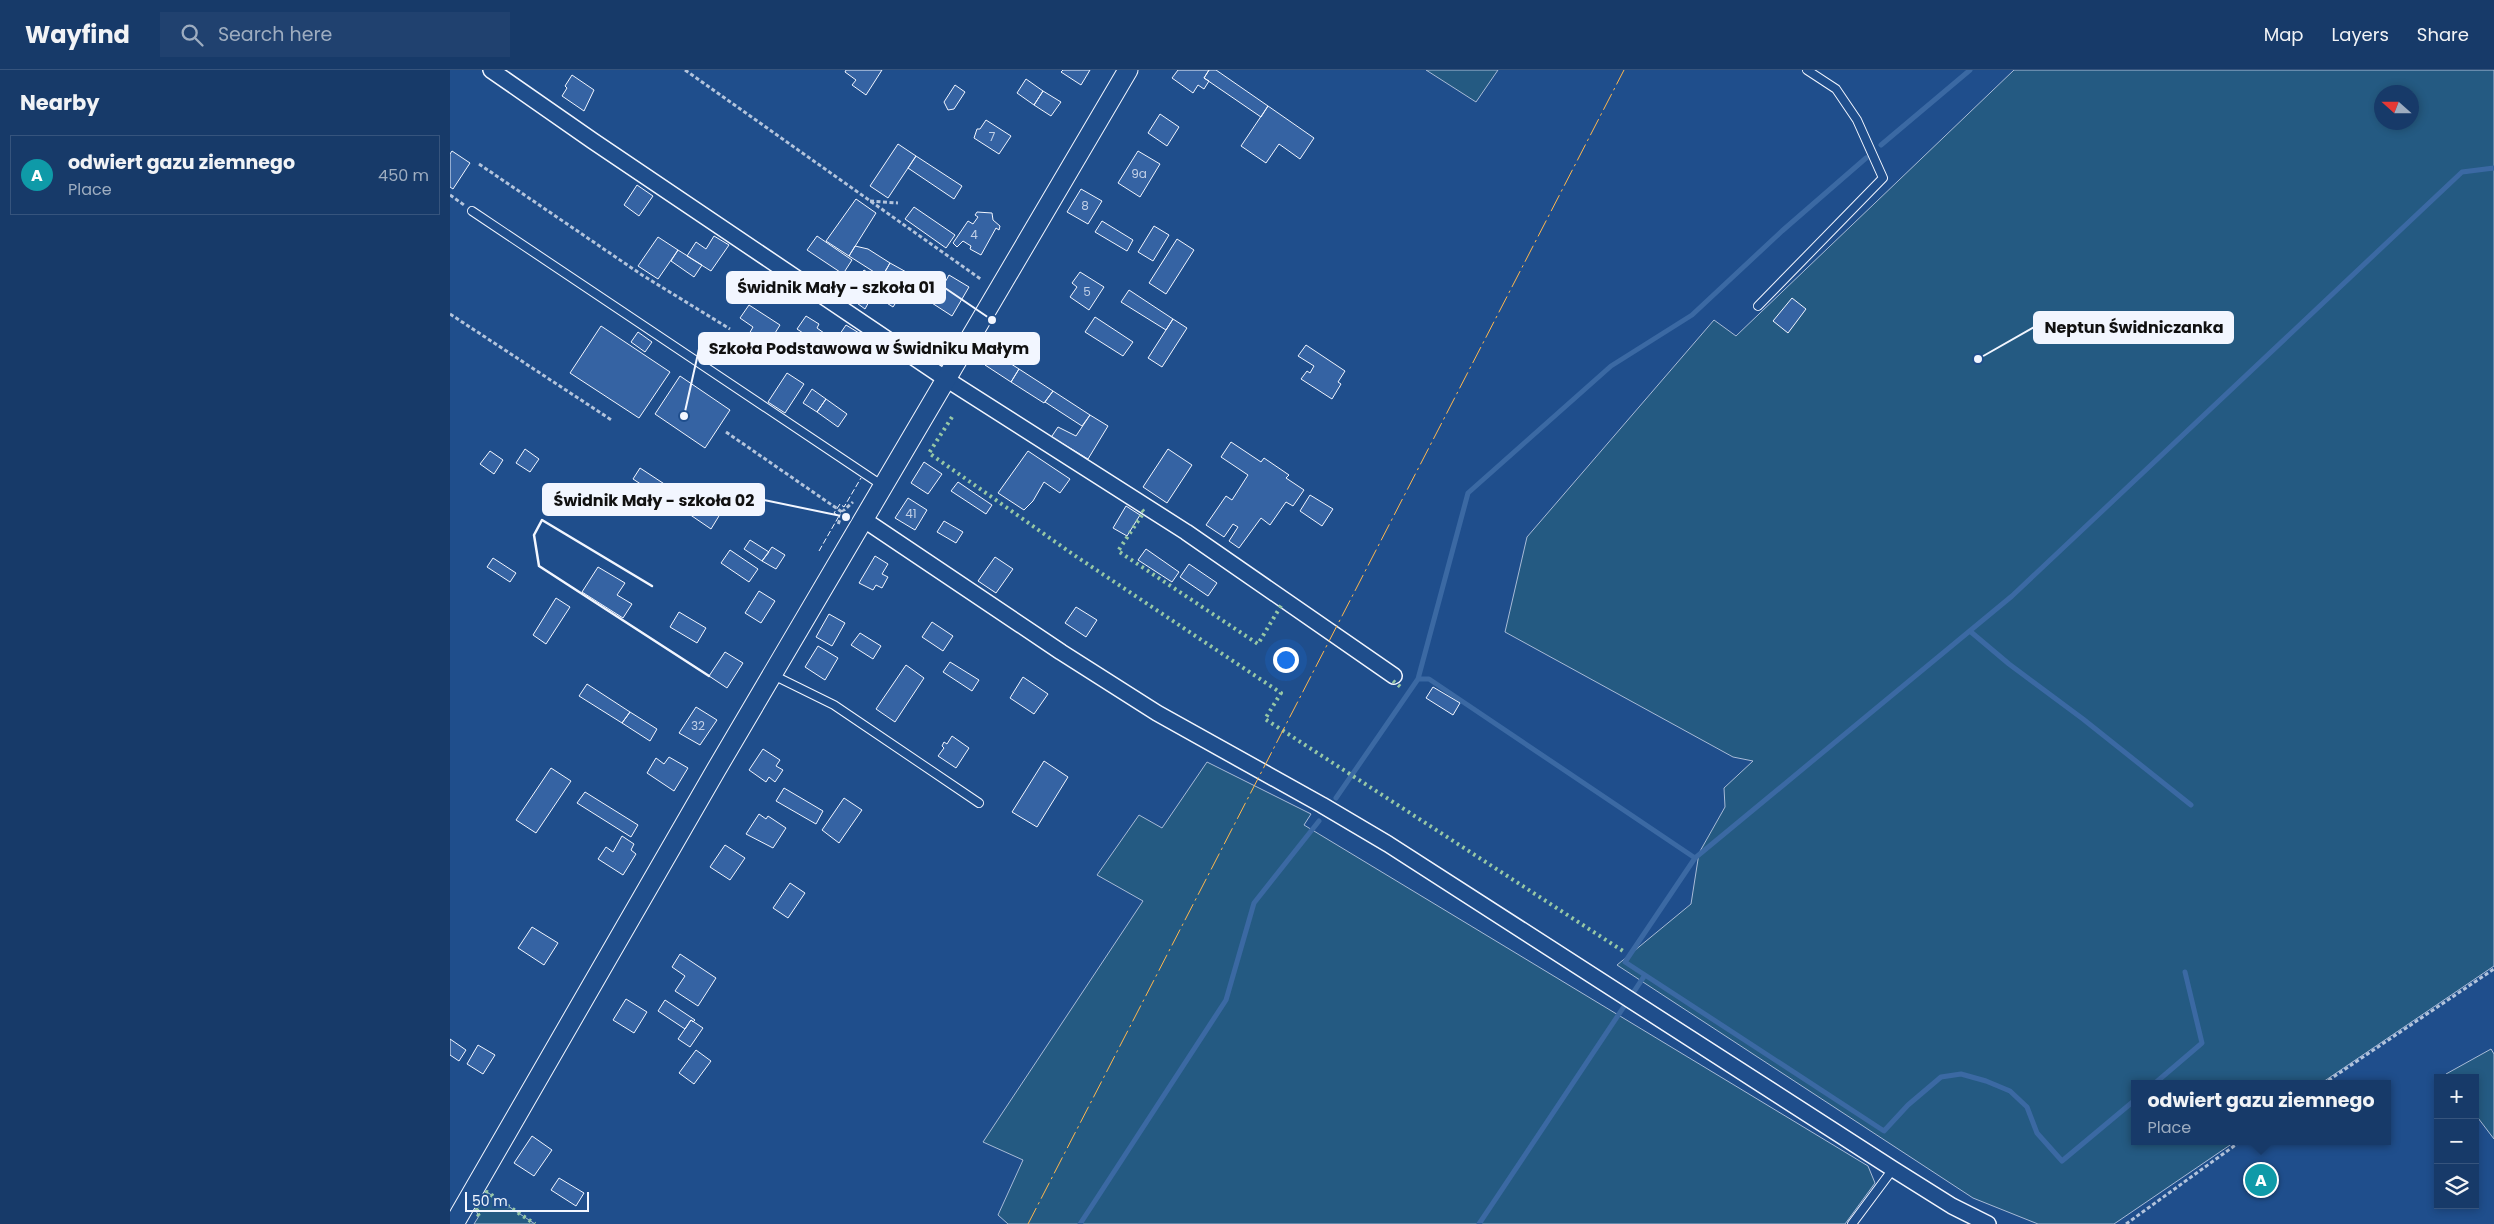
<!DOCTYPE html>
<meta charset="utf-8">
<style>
body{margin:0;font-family:Poppins,sans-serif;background:#20416f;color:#f1f3f6}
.controls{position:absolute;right:15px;bottom:15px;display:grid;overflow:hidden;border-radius:0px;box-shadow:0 2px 8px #0003}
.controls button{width:45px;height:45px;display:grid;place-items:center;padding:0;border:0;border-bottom:1px solid #36547d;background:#173a69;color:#f1f3f6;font:25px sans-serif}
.compass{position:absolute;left:1924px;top:15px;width:45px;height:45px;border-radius:50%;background:#173a69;box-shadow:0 2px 8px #0003;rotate:291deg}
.scale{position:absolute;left:15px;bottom:12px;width:124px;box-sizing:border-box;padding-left:5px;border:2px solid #f2f6ff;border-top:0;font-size:14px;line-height:18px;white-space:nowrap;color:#f2f6ff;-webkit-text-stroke:4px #1f4e8c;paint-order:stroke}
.you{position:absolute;left:835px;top:589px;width:18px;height:18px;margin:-12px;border:4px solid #fff;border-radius:50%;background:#1a73e8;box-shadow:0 0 0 8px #1a73e833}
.badge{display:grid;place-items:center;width:32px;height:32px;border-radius:50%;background:#e69b98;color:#fff;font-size:16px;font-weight:700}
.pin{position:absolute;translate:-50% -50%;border:2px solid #fff;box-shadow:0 1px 5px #0006}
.popup{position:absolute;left:1681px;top:1010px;width:260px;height:65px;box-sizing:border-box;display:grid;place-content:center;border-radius:0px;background:#173a69;filter:drop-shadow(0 1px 4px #0005);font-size:16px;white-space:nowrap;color:#9eadc0}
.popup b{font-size:19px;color:#f1f3f6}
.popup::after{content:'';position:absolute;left:50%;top:100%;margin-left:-10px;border:10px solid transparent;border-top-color:#173a69}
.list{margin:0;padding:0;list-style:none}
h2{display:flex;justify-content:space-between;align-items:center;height:65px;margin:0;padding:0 20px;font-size:21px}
h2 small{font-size:16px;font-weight:400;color:#9eadc0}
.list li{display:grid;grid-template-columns:32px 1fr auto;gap:15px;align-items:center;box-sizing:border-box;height:80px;margin:0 10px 10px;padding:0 10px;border:1px solid #36547d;border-radius:0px}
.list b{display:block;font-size:19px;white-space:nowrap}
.list p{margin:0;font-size:16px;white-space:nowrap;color:#9eadc0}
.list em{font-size:16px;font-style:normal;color:#9eadc0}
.icon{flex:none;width:28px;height:28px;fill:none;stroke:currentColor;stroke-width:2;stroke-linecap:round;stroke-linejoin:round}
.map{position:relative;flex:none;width:2044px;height:1154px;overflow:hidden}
header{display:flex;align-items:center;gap:30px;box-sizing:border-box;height:70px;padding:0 25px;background:#173a69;border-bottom:1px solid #36547d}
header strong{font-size:24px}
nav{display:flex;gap:28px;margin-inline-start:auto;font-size:18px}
.search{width:350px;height:45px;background:#20416f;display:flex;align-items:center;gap:12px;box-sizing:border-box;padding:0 18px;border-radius:0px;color:#9eadc0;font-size:19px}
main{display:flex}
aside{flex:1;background:#173a69}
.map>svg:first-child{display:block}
</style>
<header>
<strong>Wayfind</strong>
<div class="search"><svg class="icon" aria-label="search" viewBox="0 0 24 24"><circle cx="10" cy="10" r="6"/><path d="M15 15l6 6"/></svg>Search here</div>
<nav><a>Map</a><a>Layers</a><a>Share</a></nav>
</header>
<main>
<aside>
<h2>Nearby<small></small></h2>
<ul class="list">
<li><span class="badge" style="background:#0f9aa8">A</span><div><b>odwiert gazu ziemnego</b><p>Place</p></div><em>450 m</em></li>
</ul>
</aside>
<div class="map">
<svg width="2044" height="1154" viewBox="0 0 2044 1154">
<rect width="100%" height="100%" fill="#1f4e8c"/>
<path fill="#245a82" stroke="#a8bbd7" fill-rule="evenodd" d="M976 0H1048L1026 32Z
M1564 0H2044V896L1870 1014H1685V1071H1786L1664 1154H1588L1523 1128 1167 895 1241 834 1249 783 1275 737 1274 718 1303 691 1283 687 1055 562 1077 467 1264 250 1286 266ZM1932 22H1962V52H1932Z
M757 692 861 744 854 755 1418 1096 1425 1113 1395 1154H558L548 1145 573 1090 533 1072 693 831 647 805 689 745 712 758Z
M2041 979 2044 984V1069L2025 1044V1008H1998L1996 1004Z
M37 1122 85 1154H24L29 1146 26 1141Z"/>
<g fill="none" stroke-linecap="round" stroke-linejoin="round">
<path stroke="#3b69a3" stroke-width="5" d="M1431 75 1520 0
M1521 562 1559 594 1633 649 1741 735
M886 728 968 609
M1245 788 979 609H968L1018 423 1161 296 1242 245 1332 161 1416 88
M1704 1014 1752 973 1735 902
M1685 1030 1612 1091 1587 1063 1577 1037 1560 1021 1536 1011 1511 1004 1491 1007 1458 1035 1434 1061 1175 892 1245 788 1562 526 2012 102 2044 98
M630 1154 776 930 804 833 869 751
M1029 1154 1195 905"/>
</g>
<path fill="#3563a3" stroke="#f2f6ff" d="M396 0H432L416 25 402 15 406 10 395 2Z
M613 0H640L631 15 611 2Z
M728 0H759L754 8 759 11 754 19 748 15 743 23 722 8Z
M759 0H766L818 36 811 47 754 8Z
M122 5 144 20 134 41 112 26 117 18 115 16Z
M576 9 593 21 584 35 567 23Z
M505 15 515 22 504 39 498 40 494 32Z
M593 21 611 32 601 46 584 35Z
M818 36 864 68 850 89 829 74 816 93 791 76Z
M710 44 729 57 717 76 698 63Z
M536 50 561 66 549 84 524 68 527 59H530Z
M448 74 466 86 438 128 420 116Z
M2 81 20 93 3 119 0 117V84Z
M688 81 710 94 690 127 668 113Z
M466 86 512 116 504 129 458 98Z
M187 115 203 126 189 146 174 135Z
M631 119 652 131 638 154 617 142Z
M406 129 426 143 399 186 376 171Z
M464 137 505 165 496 178 455 149Z
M527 142 542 143 543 150 550 156 549 160 546 158 531 185 520 179 521 176 513 171 507 177 503 173 518 151 523 154 528 147 525 145Z
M652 151 683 170 677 181 645 162Z
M704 156 719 165 703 191 688 182Z
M264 166 279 175 261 201 237 186 246 172 256 179Z
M367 166 402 190 393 204 357 180Z
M208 167 228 180 208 209 188 196Z
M727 169 744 180 716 224 699 213Z
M405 176 418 179 440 193 432 207 399 186Z
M228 180 252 195 244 207 221 191Z
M440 193 458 203 450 216 433 205Z
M414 200 451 225 443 237 432 230V223L426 219 415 239 400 228 402 225 396 221 407 205 409 207Z
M630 202 654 217 639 240 620 227 627 217 622 213Z
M499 205 519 217 502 246 468 224 474 212 485 218 493 216Z
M679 220 723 249 716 260 671 232Z
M1342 228 1356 239 1338 263 1323 251Z
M299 235 330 255 317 276 299 264 303 257 290 248Z
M356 246 369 254 367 258 374 263 368 273 347 259Z
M645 247 683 272 673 286 635 262Z
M723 249 737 258 712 297 698 288Z
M396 255 414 266 397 292 379 280Z
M151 256 220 302 189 348 120 303Z
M188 262 202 272 195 282 181 272Z
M856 275 895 301 888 312 891 314 882 329 851 309 857 301 860 303 864 296 848 286Z
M544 283 569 299 561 312 535 295Z
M569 299 603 321 594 333 561 312Z
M337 303 354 314 335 343 318 332Z
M230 306 280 340 255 378 205 344Z
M362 319 376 329 367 342 353 333Z
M603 321 640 345 632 356 595 332Z
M376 329 397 344 388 357 367 342Z
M640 345 658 356 638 389 610 372 608 374 600 369 608 357 626 366Z
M781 372 811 392 814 388 839 405 836 408 854 420 843 436 836 432 820 455 811 448 789 478 779 471 788 457 783 454 774 467 756 455 776 426 782 430 798 405 771 387Z
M75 379 89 389 80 402 66 393Z
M718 379 742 395 717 433 693 417Z
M40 381 53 390 44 404 30 394Z
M578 381 620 409 610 423 594 412 583 431 574 440 548 423Z
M474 392 492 404 478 424 461 413Z
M190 398 222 419 215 430 183 409Z
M508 412 542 435 536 444 501 421Z
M860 425 883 439 872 456 850 441Z
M251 427 272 441 261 459 239 444Z
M458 428 477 440 465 460 445 448Z
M676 436 690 445 677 466 663 458Z
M494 451 513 462 506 473 487 462Z
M300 470 319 482 312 491 294 479Z
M322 477 335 485 326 499 312 491Z
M696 479 729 502 722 512 688 490Z
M280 480 308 499 299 512 271 493Z
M425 486 438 494 432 504 438 507 432 518 426 515 423 520 409 513Z
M545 487 563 499 546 523 528 511Z
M43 488 66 503 60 512 37 497Z
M739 494 767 513 758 526 730 507Z
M148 497 175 513 167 525 182 534 173 548 132 522Z
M309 521 325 531 311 553 295 543Z
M106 528 120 537 96 574 83 565Z
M626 537 647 550 636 567 615 553Z
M229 542 256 558 247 573 220 557Z
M379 544 395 553 382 576 366 567Z
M482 552 503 566 493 581 472 567Z
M410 563 431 576 423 589 401 575Z
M368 576 388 588 375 610 355 597Z
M275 582 293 593 277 618 259 606Z
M500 592 529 610 522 621 493 602Z
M456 595 474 608 445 652 426 639Z
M573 607 598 624 584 644 560 628Z
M137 614 180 642 172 653 129 626Z
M983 617 1010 633 1003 645 976 628Z
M246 637 267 650 250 675 229 663Z
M180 642 207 659 200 671 172 653Z
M502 666 519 678 506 698 488 686 494 678 492 676 494 672 497 674Z
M313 679 330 690 326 696 333 700 325 712 319 707 316 712 299 700Z
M219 687 238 698 224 721 197 703 206 688 214 694Z
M594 691 618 707 587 757 562 742Z
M101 698 121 711 86 763 66 750Z
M334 718 373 741 366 754 326 731Z
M135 722 188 755 181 767 127 733Z
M394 728 412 740 389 773 372 760Z
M309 744 316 749 318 746 336 758 323 778 296 764Z
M172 766 184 774 181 780 186 784 173 805 148 789 156 777 163 782Z
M275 775 295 788 280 810 260 797Z
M340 813 355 823 338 848 323 838Z
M82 857 108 873 94 895 68 878Z
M230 884 266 908 248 936 225 921 235 906 222 897Z
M176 929 197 942 184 963 163 950Z
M215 930 245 950 243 952 241 950 235 959 208 941Z
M241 950 253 958 240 977 228 969Z
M0 969 16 980 9 991 0 985Z
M28 975 45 985 33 1004 17 994Z
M246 980 261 991 244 1014 229 1003Z
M82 1066 102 1080 84 1106 64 1093Z
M1812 1102 1819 1114 1811 1118 1804 1106Z
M109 1108 134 1123 126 1136 101 1120Z"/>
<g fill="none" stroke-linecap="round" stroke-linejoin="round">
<g stroke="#f2f6ff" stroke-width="10">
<path id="service" d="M22 141 433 416
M1308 236 1433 108 1407 50 1386 19 1357 0
M323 605 384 635 529 733
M1402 1154 1443 1099"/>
</g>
<g stroke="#f2f6ff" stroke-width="18">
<path id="minor" d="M41 0 143 71 496 309 736 462 944 606
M413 449 611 582 707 643 872 735 938 774 1443 1099 1502 1136 1538 1154"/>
</g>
<g stroke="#f2f6ff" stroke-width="21">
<path id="tertiary" d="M4 1154 266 700 678 0"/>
</g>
<path stroke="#b3c4dc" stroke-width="3" stroke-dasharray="4 2.5" stroke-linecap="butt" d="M235 0 532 210
M29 94 192 205 280 259
M0 125 14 135
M420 131 448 133
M0 244 163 351
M276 362 392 442 388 455
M392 442 403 432
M1873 1014 2044 899
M1676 1154 1791 1071"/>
<use href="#service" stroke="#1f4e8c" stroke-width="8"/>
<use href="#minor" stroke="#1f4e8c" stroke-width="15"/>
<use href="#tertiary" stroke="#1f4e8c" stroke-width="19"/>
<path stroke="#97c8a6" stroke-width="4" stroke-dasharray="2.5 4" stroke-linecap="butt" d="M502 347 479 383 624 485 831 623 815 649 1173 881
M692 440 694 442 668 481 808 574 832 534
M943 611 952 618
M29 1146 26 1141 37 1122 85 1154"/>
<path stroke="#f2f6ff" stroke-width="1" stroke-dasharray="6 2.5" stroke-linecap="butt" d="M369 481 389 446 384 443 390 434 394 437 411 408"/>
<path stroke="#f2f6ff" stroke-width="2.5" d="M202 516 92 450 84 465 89 496 259 606"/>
<path stroke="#ffb74d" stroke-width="1" stroke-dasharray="18 4 2.5 4" stroke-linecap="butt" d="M578 1154 1174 0"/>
</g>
<g text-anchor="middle" stroke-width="4" stroke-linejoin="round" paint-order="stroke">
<g font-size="12" fill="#c3d1e8">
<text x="542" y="71">7</text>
<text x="689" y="108">9a</text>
<text x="635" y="140">8</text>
<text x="524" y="169">4</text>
<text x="637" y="226">5</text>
<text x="461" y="448">41</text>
<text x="248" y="660">32</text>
</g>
</g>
<path fill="none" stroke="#f2f6ff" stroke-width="2" d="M542 250L495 218M1528 289L1584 257M234 346L249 279M396 447L314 430"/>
<g fill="#f2f6ff" stroke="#1f4e8c" stroke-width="2">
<circle cx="542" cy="250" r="5"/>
<circle cx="1528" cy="289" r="5"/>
<circle cx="234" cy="346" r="5"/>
<circle cx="396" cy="447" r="5"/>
</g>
<g fill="#f2f6ff" stroke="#f2f6ff" stroke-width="2">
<rect x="277" y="202" width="218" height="31" rx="5"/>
<rect x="1584" y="242" width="199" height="31" rx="5"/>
<rect x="249" y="263" width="340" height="31" rx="5"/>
<rect x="93" y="414" width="221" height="31" rx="5"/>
</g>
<g font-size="16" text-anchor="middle" font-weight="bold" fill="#111">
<text x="386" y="223">Świdnik Mały - szkoła 01</text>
<text x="1684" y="263">Neptun Świdniczanka</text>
<text x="419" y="284">Szkoła Podstawowa w Świdniku Małym</text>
<text x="204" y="436">Świdnik Mały - szkoła 02</text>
</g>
</svg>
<div class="controls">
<button>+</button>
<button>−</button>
<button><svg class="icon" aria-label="layers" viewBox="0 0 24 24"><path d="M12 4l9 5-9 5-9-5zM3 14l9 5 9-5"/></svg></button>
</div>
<svg class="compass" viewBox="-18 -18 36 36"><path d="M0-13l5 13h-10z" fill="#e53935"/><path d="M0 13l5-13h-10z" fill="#9eadc0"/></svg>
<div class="scale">50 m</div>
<div class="you"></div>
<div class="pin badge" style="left:1811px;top:1110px;background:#0f9aa8">A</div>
<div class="popup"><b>odwiert gazu ziemnego</b>Place</div>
</div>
</main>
